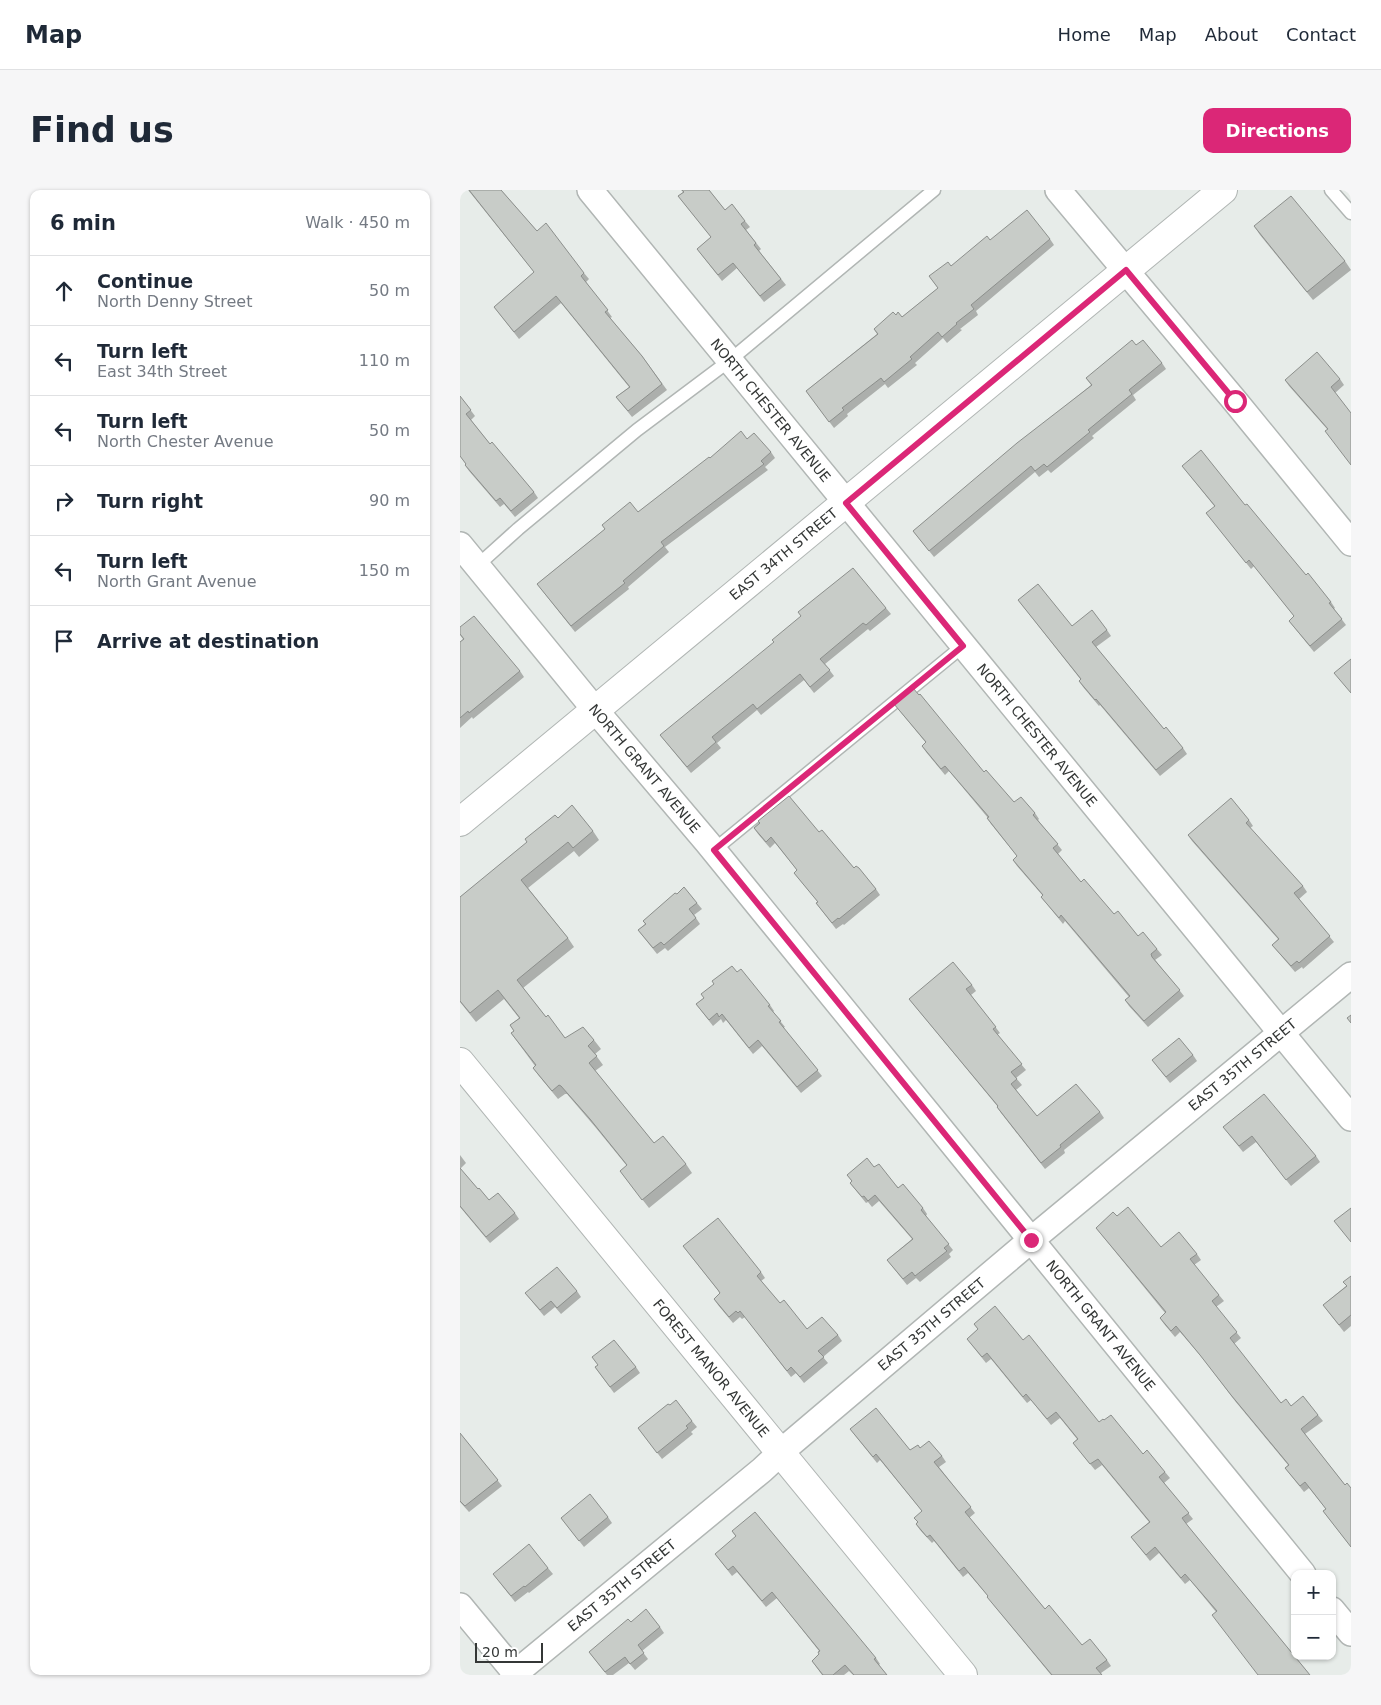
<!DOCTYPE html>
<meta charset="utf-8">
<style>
body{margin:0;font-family:"DejaVu Sans",sans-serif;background:#f6f6f7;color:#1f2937}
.controls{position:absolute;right:15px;bottom:15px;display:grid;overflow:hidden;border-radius:10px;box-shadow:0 1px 4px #0004}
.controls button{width:45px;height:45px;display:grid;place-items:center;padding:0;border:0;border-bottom:1px solid #e0e1e3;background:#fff;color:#1f2937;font:25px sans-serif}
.scale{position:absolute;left:15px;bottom:12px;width:68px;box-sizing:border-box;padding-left:5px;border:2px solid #343736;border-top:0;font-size:14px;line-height:18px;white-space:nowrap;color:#343736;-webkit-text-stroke:4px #fff;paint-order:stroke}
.stop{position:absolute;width:15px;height:15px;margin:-11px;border:4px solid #db2777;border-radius:50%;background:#fff}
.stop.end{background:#db2777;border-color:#fff;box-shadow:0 1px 5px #0008}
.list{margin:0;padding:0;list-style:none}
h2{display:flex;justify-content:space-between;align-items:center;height:65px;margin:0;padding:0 20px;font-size:21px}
h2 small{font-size:16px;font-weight:400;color:#747a83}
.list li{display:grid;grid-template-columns:32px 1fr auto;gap:15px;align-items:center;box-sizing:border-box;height:70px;padding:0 20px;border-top:1px solid #e0e1e3}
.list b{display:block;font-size:19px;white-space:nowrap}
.list p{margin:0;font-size:16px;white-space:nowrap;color:#747a83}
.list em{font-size:16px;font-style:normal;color:#747a83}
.icon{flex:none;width:28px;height:28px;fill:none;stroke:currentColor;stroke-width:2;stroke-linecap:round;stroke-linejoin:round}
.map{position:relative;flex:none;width:891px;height:1485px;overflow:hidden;border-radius:10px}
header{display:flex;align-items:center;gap:30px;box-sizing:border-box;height:70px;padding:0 25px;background:#fff;border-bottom:1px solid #e0e1e3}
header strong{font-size:24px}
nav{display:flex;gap:28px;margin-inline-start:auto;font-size:18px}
.intro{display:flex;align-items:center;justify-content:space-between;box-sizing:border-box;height:120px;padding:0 30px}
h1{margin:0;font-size:35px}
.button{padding:12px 22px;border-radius:10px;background:#db2777;color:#fff;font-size:18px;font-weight:700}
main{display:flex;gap:30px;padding:0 30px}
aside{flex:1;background:#fff;border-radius:10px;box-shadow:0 1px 4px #0004}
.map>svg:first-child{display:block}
</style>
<header>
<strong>Map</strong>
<nav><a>Home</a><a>Map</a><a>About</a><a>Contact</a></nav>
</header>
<div class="intro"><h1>Find us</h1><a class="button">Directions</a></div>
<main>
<aside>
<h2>6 min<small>Walk · 450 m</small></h2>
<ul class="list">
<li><svg class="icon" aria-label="ahead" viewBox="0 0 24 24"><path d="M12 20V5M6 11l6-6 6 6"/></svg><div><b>Continue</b><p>North Denny Street</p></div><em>50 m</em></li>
<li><svg class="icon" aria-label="left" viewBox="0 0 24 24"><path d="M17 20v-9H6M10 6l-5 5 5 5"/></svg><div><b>Turn left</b><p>East 34th Street</p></div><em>110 m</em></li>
<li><svg class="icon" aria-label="left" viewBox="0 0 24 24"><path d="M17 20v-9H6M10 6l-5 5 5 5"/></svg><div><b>Turn left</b><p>North Chester Avenue</p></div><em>50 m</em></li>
<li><svg class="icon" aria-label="right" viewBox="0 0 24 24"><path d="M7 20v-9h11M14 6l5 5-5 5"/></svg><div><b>Turn right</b></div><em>90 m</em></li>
<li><svg class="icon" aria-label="left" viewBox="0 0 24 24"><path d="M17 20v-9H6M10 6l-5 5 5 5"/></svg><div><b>Turn left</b><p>North Grant Avenue</p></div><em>150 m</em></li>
<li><svg class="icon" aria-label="arrive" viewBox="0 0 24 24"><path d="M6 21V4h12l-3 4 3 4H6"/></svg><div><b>Arrive at destination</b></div></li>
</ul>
</aside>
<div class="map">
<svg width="891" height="1485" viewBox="0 0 891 1485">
<rect width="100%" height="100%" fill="#e7ece9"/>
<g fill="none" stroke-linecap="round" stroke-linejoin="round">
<g stroke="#b1b6b4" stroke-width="15">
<path id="service" d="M871 0 891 23
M17 376 58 339 177 240 269 171 474 0
M254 660 503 456"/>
</g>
<g stroke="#b1b6b4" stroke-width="28">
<g id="minor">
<path id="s1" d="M130 0 891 928"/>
<path d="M598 0 775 211 891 353"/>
<path id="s2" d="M0 355 136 521 247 652 843 1384"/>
<path d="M0 1416 57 1485"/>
<path d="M872 1420 891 1443"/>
<path id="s3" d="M53 1485 302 1280 329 1255 571 1050 891 785"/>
</g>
</g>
<g stroke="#b1b6b4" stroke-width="30">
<g id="tertiary">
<path id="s4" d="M0 872 503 1485"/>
</g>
</g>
<g stroke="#b1b6b4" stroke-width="30">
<g id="secondary">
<path id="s5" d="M0 632 763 0"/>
</g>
</g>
<use href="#service" stroke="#fff" stroke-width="12"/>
<use href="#minor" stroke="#fff" stroke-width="25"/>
<use href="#tertiary" stroke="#fff" stroke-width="28"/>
<use href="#secondary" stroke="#fff" stroke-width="28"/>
</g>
<path fill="#acafac" d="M8 0H41L77 41 124 83 129 89 126 92 152 127 150 128 182 166 207 200 172 227 156 207 169 197 101 113 59 149 34 117 74 82Z
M221 0H249L265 20 285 31 290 37 286 40 301 59 299 61 326 95 304 112 277 78 262 91 237 59 251 47 218 6 223 2Z
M794 36 885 71 891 80 853 110 800 45Z
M590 49 594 55 516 121 518 125 500 139 502 140 487 153 483 148 455 173 457 175 428 198 425 194 387 224 388 226 374 238 346 201 417 144 414 139 436 125 442 127 478 98 469 86 491 76 530 50Z
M676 155 702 173 706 179 673 205 676 210 632 246 634 248 591 283 588 280 579 287 575 282 474 367 453 341 631 195 626 188Z
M880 189 884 195 875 203 867 239 829 196 825 190Z
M0 206 15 226 11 230 30 254 74 302 78 308 55 327 44 314 40 317 9 281 5 275 6 274 0 266Z
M287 249 311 262 315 268 305 277 308 280 205 357 209 362 168 397 169 399 115 442 77 394 145 339 142 335 178 322 250 268Z
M722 276 785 315 846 385 871 412 875 418 874 419 886 435 854 462 829 431 834 426 794 376 791 379 751 329 746 323 755 317Z
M558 410 612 436 647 440 651 446 636 457 704 539 723 558 727 564 700 586 640 515 639 516 623 497 619 491 621 490Z
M426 418 431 424 410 441 408 439 365 474 374 486 354 503 344 490 301 525 297 520 257 553 261 558 231 583 200 545Z
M0 437 60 481 64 487 13 529 12 527 0 538V452L3 449 0 445Z
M434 514 524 582 554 612 575 623 579 629 578 630 602 660 598 664 621 692 654 724 678 746 697 759 702 765 695 770 696 771 724 806 688 837 669 816 665 810 669 807 605 731 603 734 586 713 581 707 583 706 557 676 553 670 557 666 531 634 527 628H528L489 581 485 585 466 562 462 556 466 553Z
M98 628 133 641 139 650 119 667 114 661 68 698 108 748 114 757 63 798 86 827 105 848 134 850 141 859 135 864 143 875 135 881 194 953 226 974 232 983 189 1018 160 981 167 976 136 938 107 904H105L98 909 79 886 73 878 75 876 51 843 54 841 50 835 59 828 44 809 16 832 0 812V707Z
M789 630 793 636 790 638 843 696 847 702 839 709 874 752 843 779 842 777 835 782 812 755 818 749 732 651 728 645Z
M298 631 359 642 394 678 416 699 420 705 384 735 383 734 376 739 356 713 358 712 334 683 337 680 315 653 310 658 298 644 294 638 299 633Z
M217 704 237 713 242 719 234 725 240 734 208 761 205 758 197 764 178 740 185 734 183 731Z
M277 782 310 815 314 821 313 822 325 837 323 838 362 886 341 903 302 856 293 864 266 830 263 833 261 829 253 836 236 814Z
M512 795 516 801 511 805 540 843 537 845 566 880 556 888 562 895 556 900 577 926 640 922 644 928 604 960 605 963 585 979 541 923 537 917H538L449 809Z
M733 865 737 871 710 893 692 870Z
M763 937 856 966 860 972 831 996 796 952 783 962Z
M0 965 6 973 0 979 18 999 29 1010 55 1023 59 1029 30 1053 0 1017Z
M414 977 463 1018 467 1024 466 1026 493 1060 489 1064 491 1067 460 1092 456 1088 447 1095 427 1070 452 1049 419 1011 412 1017 408 1012 406 1013 390 993 392 991 387 985Z
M657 1026 701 1057 737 1064 741 1070 734 1075 764 1111 756 1117 781 1148 774 1154 821 1213 858 1225 863 1231 845 1244 885 1295 891 1298V1357L863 1321 866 1319 849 1298 844 1302 825 1278 828 1275 775 1211 745 1171 720 1142 715 1147 704 1134 700 1128 705 1123 636 1038Z
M223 1056 301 1082 305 1088 301 1091 320 1113 347 1139 378 1145 382 1151 363 1167 368 1173 344 1193 336 1183 331 1187 285 1127 282 1129 280 1127 273 1133 258 1115 254 1109 260 1103Z
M891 1086V1136L884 1142 863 1115 886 1096Z
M117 1101 121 1107 101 1124 95 1117 84 1126 65 1103Z
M514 1134 563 1150 639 1232 683 1264 705 1282 710 1288 704 1293 733 1329 726 1334 850 1485 756 1422 730 1390 725 1394 699 1363 690 1371 671 1347 689 1332 642 1275 635 1280 613 1253 617 1249 600 1228 591 1235 571 1210 567 1213 531 1169 526 1173 507 1149 518 1139Z
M138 1175 176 1177 180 1183 154 1203 135 1177Z
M210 1215 232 1231 237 1237 231 1242 233 1244 202 1269 178 1238Z
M390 1239 450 1260 460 1258 482 1266 486 1272 479 1277 515 1323 509 1328 585 1419 622 1455 647 1470 651 1476 641 1483 642 1485H591L532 1413 528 1406 508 1383 503 1387 474 1351 472 1353 460 1340 456 1334 457 1332 462 1321 420 1270 417 1273Z
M0 1243 42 1296 9 1322 0 1312Z
M148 1327 152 1333 124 1357 101 1328Z
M272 1341 416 1468 420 1474 419 1475 427 1485H393L389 1481 384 1485H362L352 1471 359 1464V1461L317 1408 306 1417 277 1382 272 1386 255 1364 276 1347Z
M88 1378 93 1384 69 1403 68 1402 55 1412 33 1384Z
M171 1432 200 1437 204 1443 182 1461 188 1469 175 1480 169 1473 153 1485H147L129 1462Z"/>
<path fill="#c8ccc8" stroke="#8c8f8c" d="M9 0H41L77 41 86 33 124 83 121 86 148 120 145 122 182 166 202 194 168 221 156 207 170 197 96 106 54 142 34 117 74 82Z
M222 0H249L265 20 272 14 285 31 281 34 296 53 294 55 321 89 300 106 273 73 258 85 237 59 251 47 218 6 224 2Z
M831 6 885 71 847 102 794 36Z
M567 20 590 49 511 115 514 119 496 133 497 134 482 147 478 142 450 167 452 169 424 192 421 188 382 218 384 220 369 232 346 201 418 144 414 139 433 122 436 125 438 122 442 127 478 98 469 86 488 72 491 76 527 46 530 50Z
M672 150 676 155 683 150 702 173 669 200 672 204 628 240 630 242 587 277 584 274 575 281 571 276 469 361 453 341 557 253 632 195 626 188Z
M857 162 880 189 871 197 891 223V275L865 241 868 239 825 190Z
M0 206 11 220 6 224 30 254 32 252 74 302 51 321 40 308 36 311 5 275 6 274 0 266Z
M281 241 287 249 294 243 311 262 301 271 304 274 201 352 204 356 163 391 165 393 111 436 77 394 145 339 142 335 170 312 178 322 249 267 250 268Z
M741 260 785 315 787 314 846 385 848 383 871 412 869 413 882 429 850 456 829 431 834 426 789 370 786 373 746 323 755 316 722 276Z
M393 378 426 418 406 435 403 433 360 469 370 480 350 497 340 484 297 519 293 514 252 547 256 552 227 577 200 545 314 452 312 450 341 426 338 422Z
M578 394 612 436 632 420 647 440 632 452 704 539 706 537 723 558 696 580 636 509 635 510 619 491 621 489 558 410Z
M14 426 60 481 9 523 8 521 0 528V452L4 449 0 444V437Z
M891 469V503L874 483Z
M453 498 459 505 460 504 524 582 526 580 554 612 561 607 575 623 573 625 598 654 593 658 621 692 624 689 654 724 658 721 678 746 683 742 697 759 691 764 692 767 720 800 684 831 665 810 670 806 601 725 599 728 581 707 583 705 553 670 557 666 527 628 529 627 485 576 481 579 462 556 466 552 434 514Z
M329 606 359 642 362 640 394 678 396 676 399 678 416 699 379 729 378 728 372 733 356 713 358 712 334 683 337 680 311 647 306 652 294 638 300 633 298 631Z
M771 608 789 630 786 633 843 696 834 703 870 746 839 773 837 771 831 776 812 755 819 749 728 645Z
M112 615 133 641 113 658 108 652 61 690 108 748 57 790 86 827 88 825 105 848 123 837 134 850 128 856 137 866 129 873 194 953 203 946 226 974 182 1010 160 981 167 975 130 929 101 896 99 895 92 901 73 878 76 875 51 843 54 841 50 835 60 828 38 800 10 823 0 811V707L67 652 65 649 95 625 98 628Z
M224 697 237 713 229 719 236 728 204 755 201 752 193 758 178 740 186 734 183 731 215 703 217 704Z
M493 772 512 795 506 799 536 837 533 839 562 874 551 882 557 889 551 894 577 926 616 894 640 922 600 955 601 957 581 973 537 917 538 916 449 809Z
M272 776 277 782 281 779 310 815 308 816 321 831 319 832 358 880 337 897 298 850 289 858 262 824 259 827 257 823 249 830 236 814 244 808 241 804 254 794 252 791Z
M891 825V833L887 828Z
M719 848 733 865 706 887 692 870Z
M804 904 856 966 826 990 792 946 779 956 763 937Z
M407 968 414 977 419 974 438 998 443 994 463 1018 461 1020 489 1054 484 1058 487 1061 455 1086 452 1082 443 1089 427 1070 453 1049 415 1005 408 1011 404 1006 402 1007 390 993 392 991 387 985Z
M0 978 18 999 19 998 29 1010 38 1003 55 1023 26 1047 0 1016Z
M668 1017 701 1057 719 1042 737 1064 730 1069 759 1105 752 1111 777 1142 770 1148 821 1213 826 1209 831 1216 843 1206 858 1225 841 1239 885 1295 887 1293 891 1298V1357L863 1321 866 1319 845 1292 840 1296 825 1278 829 1275 771 1205 740 1165 716 1136 711 1141 700 1128 706 1122 636 1038 653 1022 657 1026Z
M891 1018V1052L874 1031Z
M258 1028 301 1082 297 1086 320 1113 324 1110 347 1139 362 1127 378 1145 358 1161 364 1167 340 1187 331 1177 327 1181 280 1121 278 1123 276 1121 269 1127 254 1109 260 1103 258 1100 223 1056Z
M97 1077 117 1101 97 1118 91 1111 80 1120 65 1103Z
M891 1086V1125L879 1135 863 1115 887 1096 883 1092Z
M535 1116 563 1150 569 1145 639 1232 643 1229 644 1230 651 1225 683 1264 687 1260 705 1282 699 1287 729 1323 722 1328 728 1336 850 1485H798L752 1425 757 1421 725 1384 721 1388 695 1357 686 1365 671 1347 690 1332 638 1269 630 1274 613 1253 618 1249 596 1222 587 1229 566 1204 563 1207 527 1163 522 1167 507 1149 518 1139 514 1134Z
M154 1150 176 1177 150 1197 135 1177 138 1175 132 1167Z
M216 1210 232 1231 226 1236 228 1238 197 1263 178 1238 208 1214 210 1215Z
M416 1218 450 1260 458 1255 460 1258 469 1251 482 1266 474 1272 511 1317 505 1322 585 1419 589 1415 622 1455 630 1449 647 1470 636 1478 642 1485H592L527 1407 528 1406 504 1377 499 1381 470 1345 467 1347 456 1334 458 1332 454 1328 462 1321 416 1264 413 1267 390 1239Z
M0 1243 38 1290 5 1316 0 1311Z
M130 1304 148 1327 119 1351 101 1328Z
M295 1322 416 1468 414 1469 427 1485H394L385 1475 373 1485H363L352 1471 359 1464 358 1462 360 1461 312 1402 302 1411 273 1376 268 1380 255 1364 276 1346 272 1341Z
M69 1354 88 1378 65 1397 64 1396 51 1406 33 1384Z
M186 1419 200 1437 178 1455 184 1463 170 1474 165 1467 145 1482 129 1462 168 1429 171 1432Z"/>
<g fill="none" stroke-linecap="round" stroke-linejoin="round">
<path stroke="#db2777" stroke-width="6" d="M571 1050 254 660 503 456 386 313 666 80 775 211"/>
</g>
<g text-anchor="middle" stroke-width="4" stroke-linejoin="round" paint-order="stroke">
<g font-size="14" fill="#343736" stroke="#fff">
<text dy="5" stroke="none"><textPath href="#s1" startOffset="285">NORTH CHESTER AVENUE</textPath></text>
<text dy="5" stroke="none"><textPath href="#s5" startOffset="420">EAST 34TH STREET</textPath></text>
<text dy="5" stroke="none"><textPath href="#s1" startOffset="705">NORTH CHESTER AVENUE</textPath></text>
<text dy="5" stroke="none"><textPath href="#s2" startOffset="290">NORTH GRANT AVENUE</textPath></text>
<text dy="5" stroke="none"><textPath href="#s3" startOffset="951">EAST 35TH STREET</textPath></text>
<text dy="5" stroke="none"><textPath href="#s3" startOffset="546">EAST 35TH STREET</textPath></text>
<text dy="5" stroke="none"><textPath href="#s2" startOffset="1010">NORTH GRANT AVENUE</textPath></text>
<text dy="5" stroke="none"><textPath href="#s4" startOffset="396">FOREST MANOR AVENUE</textPath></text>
<text dy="5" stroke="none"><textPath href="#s3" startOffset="141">EAST 35TH STREET</textPath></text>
</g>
</g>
</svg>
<div class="controls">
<button>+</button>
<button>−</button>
</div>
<div class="scale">20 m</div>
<div class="stop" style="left:775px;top:211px"></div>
<div class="stop end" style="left:571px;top:1050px"></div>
</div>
</main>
